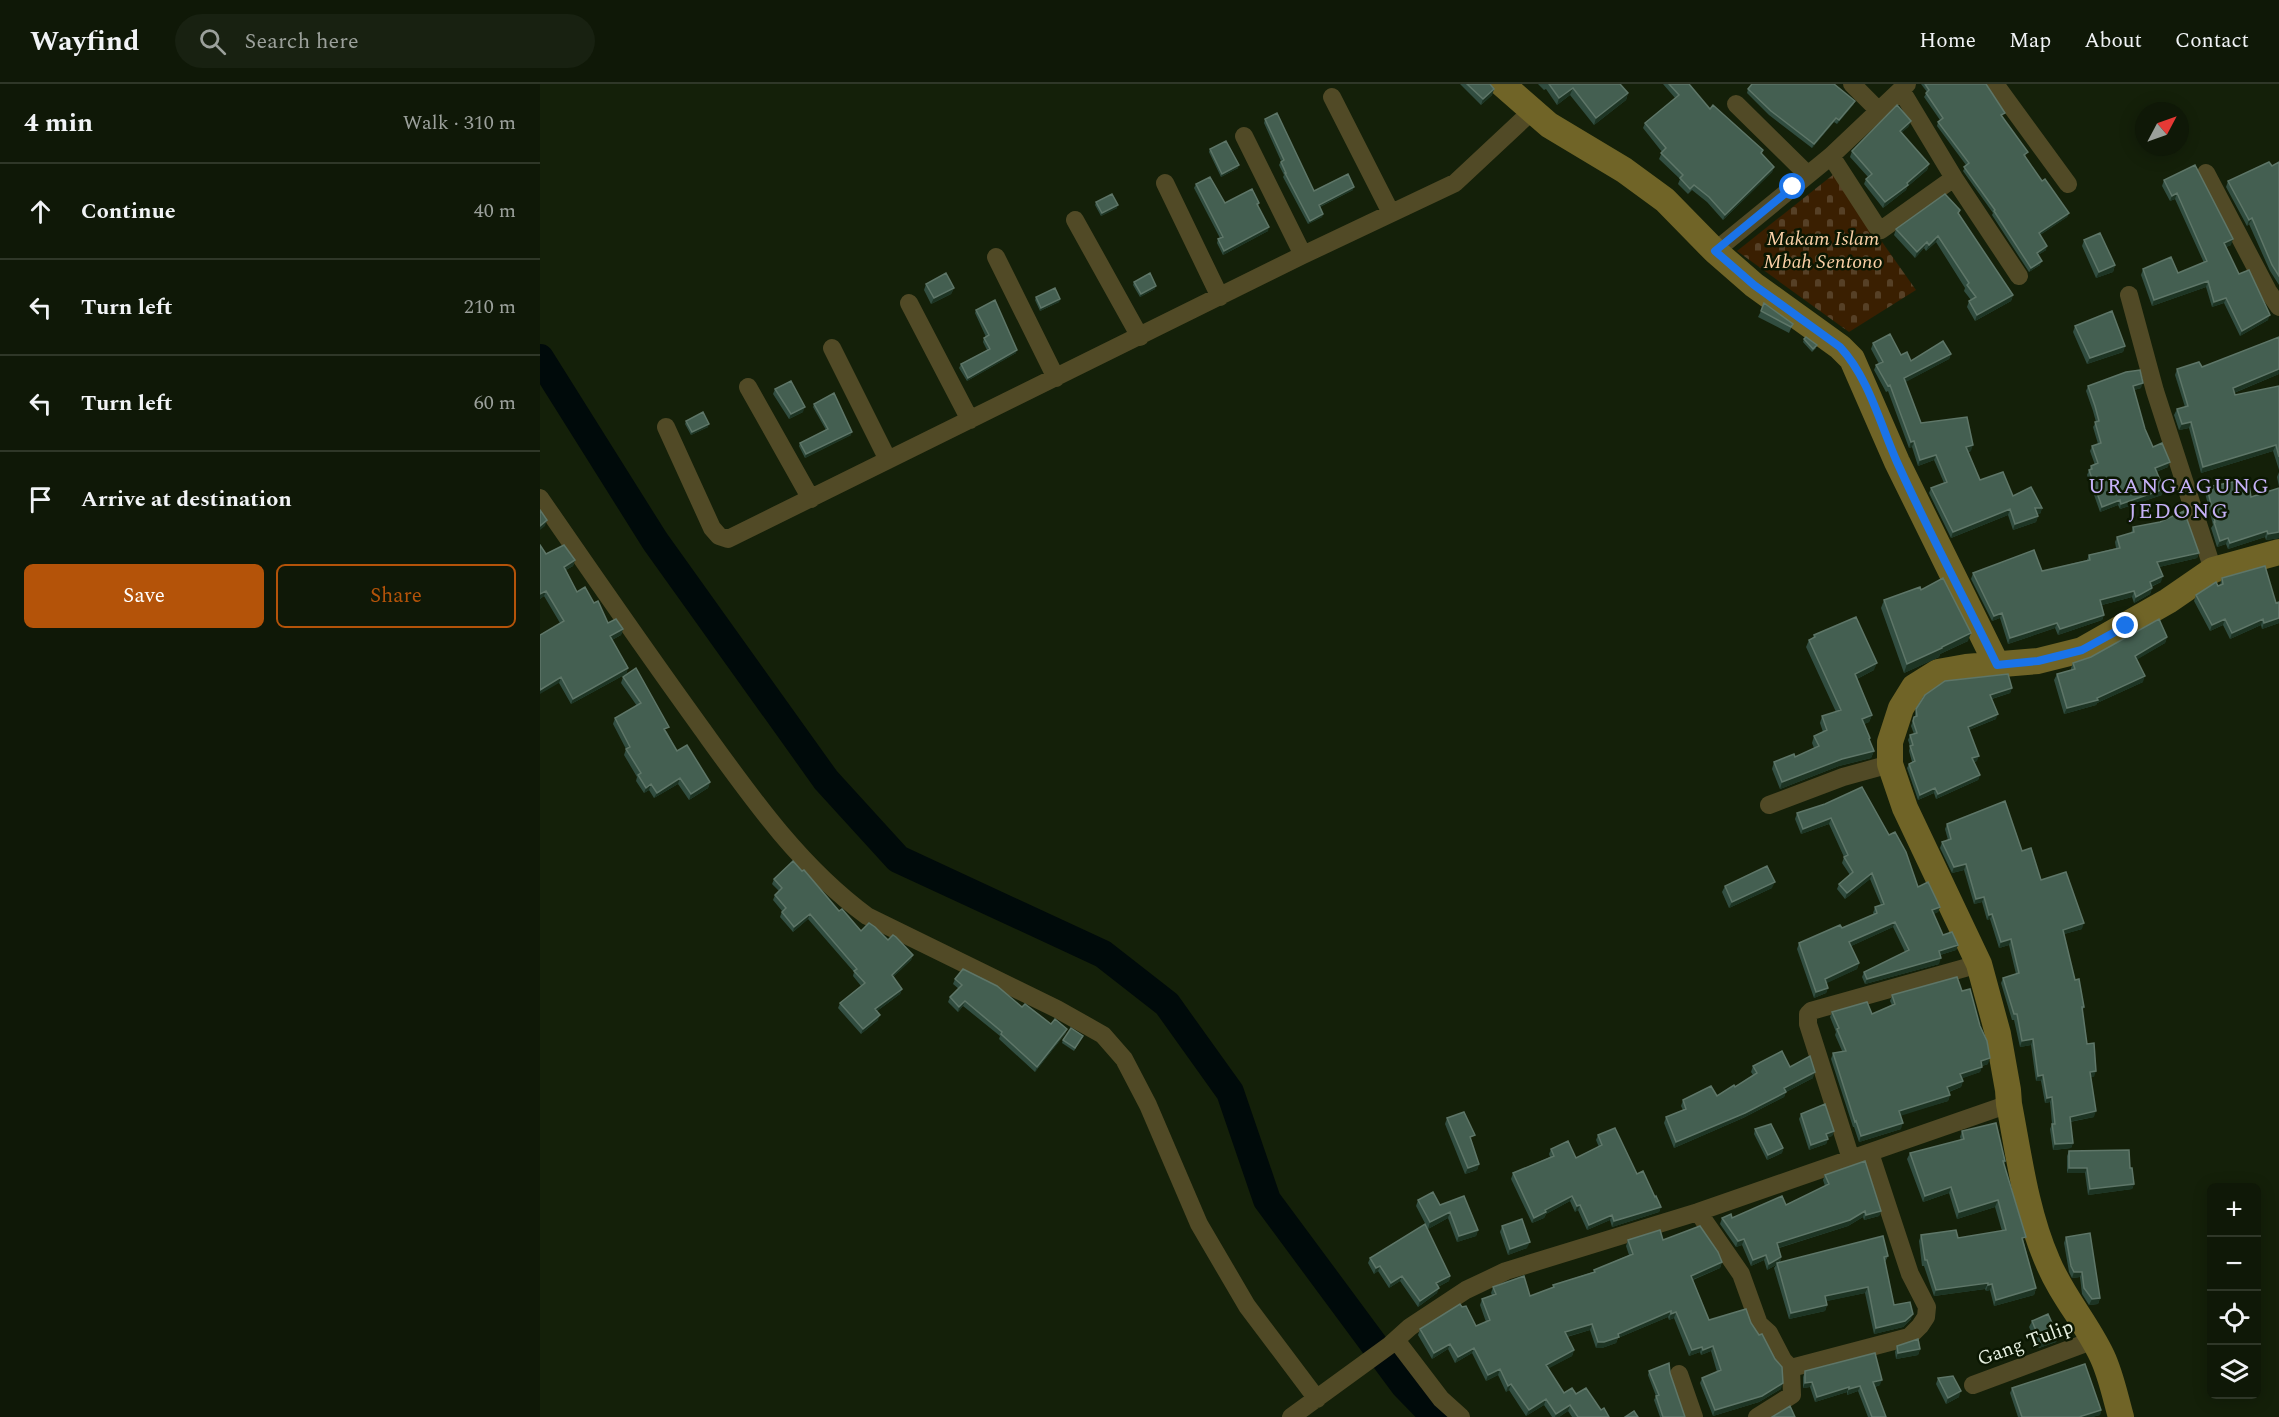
<!DOCTYPE html>
<meta charset="utf-8">
<style>
body{margin:0;font-family:Spectral,serif;background:#182111;color:#f1f3f6}
.controls{position:absolute;right:18px;bottom:18px;display:grid;overflow:hidden;border-radius:9px;box-shadow:0 3px 15px #0003}
.controls button{width:54px;height:54px;display:grid;place-items:center;padding:0;border:0;border-bottom:2px solid #2f3728;background:#0f1807;color:#f1f3f6;font:30px sans-serif}
.compass{position:absolute;left:1595px;top:18px;width:54px;height:54px;border-radius:50%;background:#0f1807;box-shadow:0 3px 15px #0003;rotate:49deg}
.stop{position:absolute;width:18px;height:18px;margin:-14px;border:4px solid #1a73e8;border-radius:50%;background:#fff}
.stop.end{background:#1a73e8;border-color:#fff;box-shadow:0 2px 6px #0008}
.list{margin:0;padding:0;list-style:none}
h2{display:flex;justify-content:space-between;align-items:center;height:78px;margin:0;padding:0 24px;font-size:26px}
h2 small{font-size:20px;font-weight:400;color:#9ba09b}
.list li{display:grid;grid-template-columns:39px 1fr auto;gap:18px;align-items:center;box-sizing:border-box;height:96px;padding:0 24px;border-top:2px solid #2f3728}
.list b{display:block;font-size:22px;white-space:nowrap}
.list em{font-size:20px;font-style:normal;color:#9ba09b}
.actions{display:flex;gap:12px;padding:18px 24px}
.actions a{flex:1;padding:14px 0;border:2px solid #b45309;border-radius:9px;text-align:center;font-size:21px;color:#b45309}
.actions .main{background:#b45309;color:#fff}
.icon{flex:none;width:33px;height:33px;fill:none;stroke:currentColor;stroke-width:2;stroke-linecap:round;stroke-linejoin:round}
.map{position:relative;flex:none;width:1739px;height:1333px;overflow:hidden}
header{display:flex;align-items:center;gap:36px;box-sizing:border-box;height:84px;padding:0 30px;background:#0f1807;border-bottom:2px solid #2f3728}
header strong{font-size:28px}
nav{display:flex;gap:33px;margin-inline-start:auto;font-size:21px}
.search{width:420px;height:54px;background:#182111;display:flex;align-items:center;gap:15px;box-sizing:border-box;padding:0 21px;border-radius:33px;color:#9ba09b;font-size:22px}
main{display:flex}
aside{flex:1;background:#0f1807}
.map>svg:first-child{display:block}
</style>
<header>
<strong>Wayfind</strong>
<div class="search"><svg class="icon" aria-label="search" viewBox="0 0 24 24"><circle cx="10" cy="10" r="6"/><path d="M15 15l6 6"/></svg>Search here</div>
<nav><a>Home</a><a>Map</a><a>About</a><a>Contact</a></nav>
</header>
<main>
<aside>
<h2>4 min<small>Walk · 310 m</small></h2>
<ul class="list">
<li><svg class="icon" aria-label="ahead" viewBox="0 0 24 24"><path d="M12 20V5M6 11l6-6 6 6"/></svg><div><b>Continue</b></div><em>40 m</em></li>
<li><svg class="icon" aria-label="left" viewBox="0 0 24 24"><path d="M17 20v-9H6M10 6l-5 5 5 5"/></svg><div><b>Turn left</b></div><em>210 m</em></li>
<li><svg class="icon" aria-label="left" viewBox="0 0 24 24"><path d="M17 20v-9H6M10 6l-5 5 5 5"/></svg><div><b>Turn left</b></div><em>60 m</em></li>
<li><svg class="icon" aria-label="arrive" viewBox="0 0 24 24"><path d="M6 21V4h12l-3 4 3 4H6"/></svg><div><b>Arrive at destination</b></div></li>
</ul>
<div class="actions"><a class="main">Save</a><a>Share</a></div>
</aside>
<div class="map">
<svg width="1739" height="1333" viewBox="0 0 1739 1333">
<defs>
<pattern id="cemetery-stones" width="16" height="16" patternUnits="userSpaceOnUse" patternTransform="scale(1.5)"><rect width="16" height="16" fill="#3a1f01"/><path d="M2 7V4a2 2 0 0 1 4 0v3zM10 15v-3a2 2 0 0 1 4 0v3z" fill="#564026"/></pattern>
</defs>
<rect width="100%" height="100%" fill="#142009"/>
<path fill="url(#cemetery-stones)" d="M1294 90 1376 206 1309 248 1197 167Z"/>
<g fill="none" stroke-linecap="round" stroke-linejoin="round">
<path stroke="#000a0a" stroke-width="28" d="M0 274 115 457 286 696 358 775 563 870 627 920 690 1008 727 1116 864 1301 895 1333"/>
<path stroke="#514a26" stroke-width="18" d="M1312 0 1338 26
M1455 0 1528 100
M1361 6 1414 94 1479 192
M792 13 851 129
M1196 20 1268 91
M704 52 763 171
M1291 72 1337 143 1341 146 1414 94
M1666 89 1728 207 1739 223
M625 99 680 213
M535 136 600 253
M1175 167 1291 72 1367 0
M456 173 516 294
M1589 211 1615 307 1673 486
M369 219 430 336
M292 264 348 376
M208 303 271 415
M126 343 172 444 179 452 188 455 763 171 915 99 992 27
M0 414C53 491 107 569 162 645 211 713 259 782 327 832L517 925 563 951 584 975 608 1021 659 1140 707 1222 777 1315
M1229 721 1303 693 1350 680
M1311 1075 1268 940V930L1271 927 1439 880
M1158 1128 1201 1190 1219 1240 1229 1249 1243 1276 1251 1284 1252 1311 1217 1333
M856 1256 901 1315 921 1333
M1251 1284 1369 1253 1380 1242 1386 1233 1387 1223 1370 1190 1330 1069
M1139 1290 1154 1333
M1433 1301 1554 1256
M751 1333 850 1261 870 1243 926 1206 966 1187 1158 1128 1469 1020"/>
<path stroke="#706427" stroke-width="26" d="M962 0 1009 41 1084 86 1125 116 1175 167 1214 201 1300 263 1312 275 1357 378 1457 581
M1581 1333C1575 1312 1571 1291 1562 1272 1546 1238 1521 1211 1507 1176 1486 1128 1479 1072 1469 1020L1468 1006 1458 950 1439 880 1365 724 1350 680V658L1361 624 1374 603 1398 588 1426 583 1498 577 1542 566 1628 517 1673 486 1739 468"/>
</g>
<path fill="#314d40" d="M920 0H950L954 5 952 11 941 21Z
M998 0H1080L1088 9 1086 16 1054 41 1030 11 1017 21 1006 5 1004 6Z
M1123 0H1149L1170 25 1222 70 1234 83 1232 88 1183 136 1167 118 1152 106 1148 110 1138 100 1140 95 1119 75 1122 68 1103 44 1105 39 1135 14Z
M1381 0H1446L1463 33 1486 72V73L1502 97 1529 129 1527 133 1500 151 1506 166 1498 171 1500 181 1489 188 1452 131 1453 129 1423 87 1426 81 1397 42 1398 38 1400 36 1384 13 1387 8Z
M1208 5 1315 17 1313 21 1297 40 1294 38 1272 64 1229 31 1207 9Z
M725 35 774 107 813 106 780 123 783 130 782 133 768 140 743 93 744 91 739 81 741 77 724 39Z
M1369 42 1361 49 1389 80 1387 86 1367 103 1366 106 1343 124 1324 100 1326 95 1328 93 1310 73 1312 67Z
M670 65 698 84 681 93 669 68Z
M1739 78V201L1730 187 1709 140 1707 142 1686 103 1688 97 1732 82Z
M1624 96 1691 161 1686 163 1699 190 1728 236 1700 252 1684 219 1672 223 1666 203 1612 222 1601 191 1603 185 1638 189 1664 179 1635 115 1630 117 1622 102Z
M656 100 685 119H719L718 122 728 147 683 171 677 159 678 155 680 154 654 104Z
M556 118 577 124 561 132 555 121Z
M1419 130 1473 211 1471 217 1435 237 1427 223 1429 217 1431 216 1424 207 1425 204 1396 158 1386 167 1384 164 1375 174 1354 151 1356 145Z
M1544 156 1575 181 1573 188 1556 194 1542 162Z
M594 198 615 205 600 213 593 201Z
M386 200 414 204 411 210 391 220 384 206Z
M496 213 520 215 519 218 500 227 495 216Z
M436 226 476 269 427 297 419 284 421 280 447 266 443 258 444 254 446 253 435 229Z
M1221 227 1253 240 1249 249 1218 233Z
M1535 242 1585 262 1583 268 1547 280 1533 248Z
M1739 253V290L1694 309 1695 311 1739 302V386L1733 367 1661 389 1649 344 1639 346 1634 331 1637 325 1645 323 1635 291 1637 285 1662 283Z
M1264 255 1276 264 1272 268 1263 258Z
M1333 259 1361 271 1371 277 1411 270 1409 275 1365 298 1381 339 1431 367 1428 368 1440 396 1473 412 1502 424 1500 430H1497L1498 432 1496 438 1473 446 1468 431 1411 454 1389 409 1391 404 1404 399 1394 376 1378 382 1372 363 1369 364 1348 307 1346 308 1334 286 1336 281 1339 280 1331 265Z
M1548 302 1601 304 1594 306 1605 345 1613 363 1628 383 1616 388 1622 411 1580 425 1578 421 1560 428 1547 391 1551 382 1555 381 1550 367 1552 362 1558 360 1553 343 1556 338 1553 327 1546 307Z
M235 305 263 328 249 335 233 310Z
M274 320 311 351 265 374 259 362 260 359 286 346 273 323Z
M146 337 168 343 151 351 145 340Z
M1739 388V403L1737 393Z
M1667 403 1711 413 1739 404V454L1726 456 1725 453 1688 465 1686 460 1677 463 1671 444 1673 441 1665 409Z
M1593 443 1659 469 1657 474 1619 483 1621 498 1611 503 1612 504 1610 510 1594 519 1592 513 1562 521 1564 531 1562 536 1518 551 1515 544 1468 560 1460 534 1452 537 1431 495 1433 489 1502 487 1547 476 1549 471 1576 464 1575 458 1577 453 1591 449Z
M0 461 6 470 35 476 33 482 26 486 37 508 54 519 68 539 83 545 81 551 72 556 88 584 86 590 31 620 19 599 20 539 4 512 0 515Z
M1682 494 1736 519 1739 518V539L1722 545 1721 541 1690 555 1683 541 1670 547 1654 517 1656 511 1680 501Z
M1381 506 1428 557 1400 570 1399 573 1364 589 1341 524 1344 516Z
M1274 551 1334 586 1317 595 1332 631 1329 638 1324 640 1330 654V657L1334 667 1331 674 1299 682 1240 705 1232 685 1234 678 1255 673 1274 664 1272 659 1274 652 1283 648 1280 639 1282 632 1296 628 1266 563 1269 556 1272 555Z
M1627 553 1625 559 1597 575 1603 598 1557 619 1556 621 1524 630 1514 596 1517 590 1531 586V584L1533 579Z
M83 593 127 648 137 667 170 698 168 704 149 716 138 700 114 714 109 706 104 709 96 697 97 693 84 671 86 665 73 640 75 634 97 622 81 599Z
M1472 604 1470 609 1452 615 1456 635 1429 646 1437 677 1434 678 1440 691 1438 696 1396 715 1394 709 1378 716 1367 684 1369 680 1372 678 1369 667 1370 662 1368 656 1370 651 1374 650 1371 642 1374 633H1375V630L1376 625Z
M1285 720 1400 823 1398 828 1393 830 1403 851 1418 861 1416 866 1400 871 1399 880 1325 900 1322 893 1324 888 1365 868 1353 843 1311 862 1319 879 1317 885 1286 899 1288 904 1286 909 1274 914 1257 865 1259 859 1302 844 1334 830 1333 829 1335 823 1341 821 1330 795 1305 815 1297 805 1299 800 1310 791 1302 779 1304 773 1289 740 1261 750 1255 735 1257 729Z
M1407 740 1482 767 1501 796 1542 845 1524 850 1535 896 1544 923 1542 928 1547 960 1554 993H1551L1554 1033 1530 1038 1533 1059 1531 1064 1513 1066 1510 1045 1512 1040 1510 1018 1505 1019 1501 997H1496L1491 961 1480 963 1474 936H1472L1461 899 1463 894 1476 890 1469 861 1459 864 1450 835 1447 836 1442 818 1434 820 1424 786 1412 789 1400 764 1402 758 1408 756 1405 745Z
M234 795 299 827 321 847 348 856 373 871 371 876 353 893 362 905 360 910 337 927 338 936 321 950 298 924 300 919 321 902 313 892 314 888 268 835 253 848 240 833 242 827 233 816 235 811 239 807 232 800Z
M1185 802 1232 804 1189 824 1182 808Z
M415 895 482 923 511 940 527 945 525 950 495 988 459 955 460 952 423 922 418 928 408 918 410 913 419 905 413 900Z
M1422 907 1448 980 1442 982 1440 988 1422 994 1423 997 1421 1003 1409 1008 1410 1011 1408 1017 1360 1031 1361 1045 1319 1058 1314 1043H1313L1291 975 1293 969 1302 967 1295 951 1296 948 1290 933 1292 928 1332 930 1352 921 1350 917 1352 911Z
M543 952 534 967 522 959 523 956Z
M1213 982 1250 983 1273 994 1246 1008 1244 1013 1203 1034 1134 1064 1124 1039 1126 1033 1143 1026 1141 1022 1143 1016 1177 1012 1195 1003 1213 991 1211 988Z
M1261 1030 1294 1047 1292 1052 1288 1053V1055L1286 1060 1269 1066 1259 1035Z
M907 1034 932 1057V1058L939 1080 937 1086 925 1090 905 1040Z
M1215 1045 1243 1064 1242 1069 1227 1076 1214 1050Z
M1422 1047 1465 1077 1464 1080 1484 1159 1496 1204 1494 1211 1454 1222 1450 1206 1446 1207 1445 1205 1394 1212 1384 1182H1382L1379 1157 1381 1151 1418 1154 1462 1147 1455 1123 1417 1135 1409 1109 1383 1118 1367 1075 1370 1069 1421 1056 1420 1053Z
M1058 1051 1097 1090 1121 1123 1119 1128 1072 1143 1070 1136 1047 1146 1038 1126 1035 1128 1030 1117 1006 1130 1004 1134 992 1139 971 1095 973 1089 1010 1073 1009 1070 1011 1065 1036 1074 1059 1063 1056 1056Z
M1529 1067 1594 1100 1592 1105 1548 1111 1545 1089H1527V1072Z
M1285 1091 1341 1127 1339 1132 1324 1136 1323 1133 1308 1142 1239 1164 1241 1173 1240 1178 1348 1172 1345 1178 1354 1221 1371 1235 1363 1243 1334 1250 1325 1209 1286 1217 1287 1221 1285 1227 1249 1235 1234 1184 1236 1181 1227 1186 1224 1176 1211 1182 1202 1161 1196 1163 1180 1140 1182 1134H1192L1246 1121 1285 1102 1283 1096Z
M878 1116 900 1121 938 1146 936 1152 917 1158 908 1134 888 1145 876 1122Z
M962 1142 987 1164 968 1171 960 1148Z
M1526 1153 1560 1214 1558 1220 1549 1221 1542 1210 1540 1193 1532 1194 1529 1188 1524 1159Z
M1088 1156H1123L1182 1178 1180 1184 1153 1196 1169 1236 1211 1239 1241 1305 1219 1318 1173 1332 1160 1299 1162 1294 1177 1288 1171 1267 1161 1271 1160 1268 1149 1272 1134 1234 1129 1236 1128 1233 1078 1254 1076 1259 1062 1264H1056L1050 1246 1027 1253 1034 1266 1032 1272 1008 1284 1024 1309 1036 1310 1061 1326 1069 1333H1032L1028 1327 1019 1333H1012L1004 1321 986 1332 969 1306 966 1308 958 1291 946 1297 932 1269 915 1279 908 1265 892 1275 878 1251 880 1245 936 1242 946 1238 940 1221 942 1215 952 1211 951 1209 953 1203 990 1212 1012 1204 1013 1201 1053 1188 1054 1186 1089 1171 1086 1162Z
M830 1174 910 1192 909 1197 898 1203 897 1209 878 1223 860 1197 849 1204 838 1187 834 1190 828 1179Z
M1492 1237 1518 1252 1516 1258 1499 1264 1489 1243Z
M1357 1262 1380 1265 1378 1271 1356 1275 1355 1268Z
M1109 1287 1130 1289 1145 1333H1120L1114 1316 1116 1312 1108 1291Z
M1265 1287 1340 1301 1335 1303 1346 1333H1328L1318 1307 1307 1311V1308L1275 1318 1270 1303 1263 1304V1293Z
M1398 1294 1419 1313 1406 1320 1396 1300Z
M1472 1304 1561 1326 1560 1331 1552 1333H1478L1470 1309Z"/>
<path fill="#1d3423" d="M1033 4 1030 11 1017 21 1019 14Z
M954 5 952 11 941 21 943 15Z
M1088 9 1086 16 1054 41 1056 34Z
M1315 17 1313 21 1297 40 1299 36Z
M1296 34 1294 38 1272 64 1274 60Z
M1371 37 1369 42 1358 52 1360 47Z
M1389 80 1387 86 1367 103 1366 106 1343 124 1345 118Z
M699 81 698 84 681 93 682 90Z
M1234 83 1232 88 1183 136 1185 131Z
M814 103 813 106 777 124 779 121Z
M1637 109 1635 115 1630 117 1632 112Z
M578 121 577 124 561 132 562 129Z
M1529 129 1527 133 1497 153 1499 149Z
M783 130 782 133 768 140 770 137Z
M1712 134 1709 140 1707 142 1709 136Z
M729 143 728 147 683 171 684 167Z
M1398 152 1396 158 1386 167 1389 161Z
M1693 155 1691 161 1682 165 1684 159Z
M1387 158 1384 164 1375 174 1377 168Z
M1507 162 1506 166 1495 173 1497 169Z
M1502 177 1500 181 1489 188 1491 184Z
M1575 181 1573 188 1556 194 1559 188Z
M1668 197 1666 203 1612 222 1614 216Z
M616 202 615 205 600 213 601 210Z
M414 204 411 210 391 220 394 214Z
M1473 211 1471 217 1435 237 1437 231Z
M1686 214 1684 219 1672 223 1674 218Z
M520 215 519 218 500 227 501 224Z
M1730 231 1728 236 1700 252 1702 247Z
M1585 262 1583 268 1547 280 1550 274Z
M477 266 476 269 427 297 428 294Z
M1411 270 1409 275 1362 300 1364 294Z
M1739 285V290L1691 310 1693 304Z
M1603 299 1601 304 1591 307 1593 302Z
M265 323 263 328 249 335 251 330Z
M1651 338 1649 344 1639 346 1642 340Z
M169 340 168 343 151 351 152 348Z
M312 348 311 351 265 374 266 370Z
M1374 357 1372 363 1369 364 1371 358Z
M1433 361 1431 367 1424 369 1426 363Z
M1736 361 1733 367 1661 389 1663 383Z
M1396 371 1394 376 1378 382 1380 376Z
M1630 378 1628 383 1613 389 1615 384Z
M1624 405 1622 411 1580 425 1581 420Z
M1580 416 1578 421 1560 428 1562 423Z
M1495 424H1502L1500 430H1493Z
M1470 425 1468 431 1411 454 1413 448Z
M1498 432 1496 438 1473 446 1475 440Z
M7 436 5 442 0 446V442Z
M1727 447 1725 453 1688 465 1690 459Z
M1739 448V454L1726 456 1728 450Z
M1688 454 1686 460 1677 463 1680 457Z
M1659 469 1657 474 1615 484 1617 478Z
M35 476 33 482 22 488 24 483Z
M1623 492 1621 498 1607 504 1610 498Z
M1612 504 1610 510 1594 519 1596 513Z
M6 507 4 512 0 515V510Z
M1594 507 1592 513 1558 522 1560 516Z
M1462 529 1460 534 1452 537 1454 532Z
M1564 531 1562 536 1518 551 1520 545Z
M1739 534V539L1722 545 1724 539Z
M1685 535 1683 541 1670 547 1672 541Z
M1723 535 1721 541 1690 555 1692 549Z
M1517 539 1515 544 1468 560 1470 554Z
M83 545 81 551 68 558 70 552Z
M1431 549 1428 557 1400 570 1399 573 1364 589 1367 580 1402 563Z
M1627 553 1625 559 1593 578 1595 572Z
M1337 579 1334 586 1313 597 1315 590Z
M88 584 86 590 31 620 33 615Z
M1605 592 1603 598 1557 619 1556 621 1524 630 1527 624 1557 614Z
M21 593 19 599 0 610V606Z
M1472 604 1470 609 1448 616 1450 611Z
M1458 630 1456 635 1426 647 1428 643Z
M1332 631 1329 638 1320 642 1322 635Z
M1334 667 1331 674 1299 682 1240 705 1242 698 1302 675Z
M1439 672 1437 677 1430 679 1432 674Z
M1440 691 1438 696 1396 715 1398 710Z
M140 694 138 700 114 714 117 709Z
M170 698 168 704 149 716 151 710Z
M111 700 109 706 104 709 106 704Z
M1395 704 1394 709 1378 716 1380 711Z
M1291 734 1289 740 1261 750 1263 745Z
M1426 780 1424 786 1412 789 1414 783Z
M1332 789 1330 795 1305 815 1307 809Z
M1235 798 1232 804 1189 824 1192 818Z
M1444 813 1442 818 1434 820 1436 815Z
M1400 823 1398 828 1390 832 1392 826Z
M270 830 268 835 253 848 254 843Z
M1452 830 1450 835 1447 836 1449 831Z
M1355 838 1353 843 1307 864 1309 858Z
M1544 839 1542 845 1521 851 1523 846Z
M1471 855 1469 861 1459 864 1461 858Z
M1418 861 1416 866 1397 872 1399 867Z
M373 871 371 876 350 896 352 891Z
M1401 874 1399 880 1325 900 1327 895Z
M1319 879 1317 885 1283 901 1285 895Z
M1288 904 1286 909 1274 914 1276 908Z
M362 905 360 910 333 930 335 925Z
M425 917 423 922 418 928 419 923Z
M340 931 338 936 321 950 323 945Z
M527 945 525 950 495 988 497 983Z
M1493 955 1491 961 1480 963 1482 957Z
M1450 974 1448 980 1439 983 1441 977Z
M1442 983 1440 988 1418 996 1420 990Z
M1556 987 1554 993H1548L1550 988Z
M1275 988 1273 994 1246 1008 1244 1013 1203 1034 1134 1064 1136 1058Z
M1503 991 1501 997H1496L1498 992Z
M1423 997 1421 1003 1405 1009 1407 1003Z
M1410 1011 1408 1017 1357 1033 1359 1027Z
M1512 1013 1510 1018 1505 1019 1507 1014Z
M1556 1027 1554 1033 1528 1038 1530 1033Z
M1363 1039 1361 1045 1319 1058 1321 1052Z
M1294 1047 1292 1052 1285 1055 1286 1050Z
M1288 1055 1286 1060 1269 1066 1271 1061Z
M1533 1059 1531 1064 1513 1066 1515 1060Z
M1243 1064 1242 1069 1227 1076 1228 1071Z
M939 1080 937 1086 925 1090 928 1084Z
M1529 1084H1547L1545 1089H1527Z
M1594 1100 1592 1105 1548 1111 1550 1105Z
M1411 1103 1409 1109 1383 1118 1385 1112Z
M1032 1112 1030 1117 1006 1130 1004 1134 992 1139 994 1134 1005 1126Z
M1458 1116 1455 1123 1417 1135 1419 1128Z
M1040 1121 1038 1126 1035 1128 1037 1122Z
M1121 1123 1119 1128 1072 1143 1074 1137Z
M1325 1127 1323 1133 1308 1142 1235 1165 1237 1159Z
M1341 1127 1339 1132 1324 1136 1326 1131Z
M910 1128 908 1134 888 1145 890 1138Z
M1072 1131 1070 1136 1047 1146 1049 1141Z
M938 1146 936 1152 917 1158 919 1152Z
M1204 1155 1202 1161 1196 1163 1198 1157Z
M990 1158 987 1164 968 1171 970 1165Z
M1226 1171 1224 1176 1211 1182 1213 1176Z
M1241 1173 1239 1179H1237L1236 1181 1227 1186 1229 1180Z
M1182 1178 1180 1184 1149 1197 1151 1192Z
M840 1182 838 1187 834 1190 836 1184Z
M1534 1188H1542L1540 1193 1532 1194Z
M862 1192 860 1197 849 1204 851 1199Z
M910 1192 909 1197 894 1205 896 1199Z
M1448 1199 1445 1205 1394 1212 1396 1206Z
M1452 1200 1450 1206 1446 1207 1448 1201Z
M1328 1203 1325 1209 1283 1218 1285 1212Z
M899 1204 897 1209 878 1223 880 1217Z
M1496 1204 1494 1211 1454 1222 1456 1216Z
M1560 1214 1558 1220 1549 1221 1552 1215Z
M1287 1221 1285 1227 1249 1235 1251 1229Z
M1131 1227 1128 1233 1078 1254 1076 1259 1062 1264H1056L1058 1258Z
M1136 1228 1134 1234 1129 1236 1131 1230Z
M1373 1230 1371 1235 1363 1243 1334 1250 1336 1244Z
M1052 1240 1050 1246 1022 1254 1025 1248Z
M1518 1252 1516 1258 1499 1264 1501 1258Z
M910 1260 908 1265 892 1275 894 1269Z
M1173 1262 1171 1267 1161 1271 1163 1266Z
M1162 1263 1160 1268 1149 1272 1152 1266Z
M934 1264 932 1269 915 1279 918 1273Z
M1380 1265 1378 1271 1356 1275 1358 1269Z
M1034 1266 1032 1272 1004 1287 1006 1281Z
M960 1285 958 1291 946 1297 948 1291Z
M1342 1296 1340 1301 1331 1304 1333 1298Z
M1272 1298 1270 1303 1263 1304 1265 1299Z
M1243 1299 1241 1305 1219 1318 1173 1332 1175 1326Z
M971 1300 969 1306 966 1308 968 1302Z
M1320 1302 1318 1307 1307 1311 1309 1305Z
M1309 1303 1307 1308 1275 1318 1277 1313Z
M1421 1307 1419 1313 1406 1320 1408 1314Z
M1006 1315 1004 1321 986 1332 989 1326Z
M1030 1321 1028 1327 1019 1333H1015L1016 1330Z
M1561 1326 1560 1331 1552 1333H1539Z"/>
<path fill="#445f51" stroke="#5e7668" stroke-width="1.5" d="M927 0H950L954 5 943 15Z
M1009 0H1080L1088 9 1056 34 1033 4 1019 14Z
M1129 0H1149L1170 25 1173 21 1223 66 1221 69 1234 83 1185 131 1169 113 1154 101 1150 105 1140 94 1143 91 1121 69 1126 64 1105 39 1139 11Z
M1212 0H1294L1315 17 1299 36 1296 34 1274 60 1231 27 1208 5Z
M1385 0H1446L1465 29 1461 31 1488 68 1484 71 1502 97 1505 95 1529 129 1499 149 1507 162 1497 169 1502 177 1491 184 1454 127 1455 126 1424 83 1429 79 1398 38 1403 34 1386 9 1389 6Z
M1357 21 1371 37 1360 47 1389 80 1367 99 1368 101 1345 118 1326 95 1332 90 1312 67Z
M737 29 774 107 808 90 814 103 779 121 783 130 770 137 745 89H746L741 78 744 76 725 35Z
M686 57 699 81 682 90 670 65Z
M1729 78 1732 82 1739 78V192L1732 181 1712 134 1709 136 1688 97Z
M1655 81 1693 155 1684 159 1699 190 1709 186 1730 231 1702 247 1686 214 1674 218 1668 197 1614 216 1603 185 1631 173 1638 189 1667 177 1637 109 1632 112 1624 96Z
M670 93 685 119 712 105 719 119 717 120 729 143 684 167 678 155 683 153 656 100Z
M572 110 578 121 562 129 556 118Z
M1405 110 1420 126 1418 129 1473 211 1437 231 1429 217 1436 213 1427 201 1429 199 1398 152 1389 161 1387 158 1377 168 1356 145Z
M1560 149 1575 181 1559 188 1544 156Z
M406 189 414 204 394 214 386 200Z
M610 189 616 202 601 210 594 198Z
M515 204 520 215 501 224 496 213Z
M455 216 477 266 428 294 421 280 450 265 444 254 449 251 436 226Z
M1224 219 1253 240 1251 243 1221 227Z
M1572 227 1585 262 1550 274 1535 242Z
M1350 250 1361 271 1367 268 1371 277 1403 257 1411 270 1364 294 1381 339 1427 333 1433 361 1426 363 1440 396 1463 388 1473 412 1491 403 1502 424H1495L1498 432 1475 440 1470 425 1413 448 1391 404 1407 398 1396 371 1380 376 1374 357 1371 358 1350 301 1348 302 1336 281 1343 278 1333 259Z
M1266 253 1277 261 1273 265 1264 255Z
M1739 253V285L1693 304 1695 311 1739 302V373L1736 361 1663 383 1651 338 1642 340 1637 325 1648 322 1637 285 1659 278 1662 283Z
M1600 286 1603 299 1593 302 1605 345 1613 363 1622 359 1630 378 1615 384 1624 405 1581 420 1580 416 1562 423 1549 386 1552 385 1551 382 1558 379 1552 362 1561 359 1555 338 1559 337 1555 322 1548 302 1586 288Z
M251 297 265 323 251 330 235 305Z
M294 309 312 348 266 370 260 359 288 345 274 320Z
M163 328 169 340 152 348 146 337Z
M1708 395 1711 413 1739 404V448L1728 450 1727 447 1690 459 1688 454 1680 457 1674 438H1675L1667 403Z
M0 426 7 436 0 442Z
M1644 427 1659 469 1617 478 1623 492 1610 498 1612 504 1596 513 1594 507 1560 516 1564 531 1520 545 1517 539 1470 554 1462 529 1454 532 1433 489 1494 466 1502 487 1550 476 1549 471 1580 464 1577 453 1594 448 1593 443 1620 438Z
M0 461 6 470 24 461 35 476 24 483 37 508 45 503 54 519 58 517 68 539 76 535 83 545 70 552 88 584 33 615 21 593 0 606V551L24 537 6 507 0 510Z
M1725 482 1736 519 1739 518V534L1724 539 1723 535 1692 549 1685 535 1672 541 1656 511 1676 498 1678 502 1683 500 1682 494Z
M1403 494 1431 549 1402 563V564L1367 580 1344 516 1380 503 1381 506Z
M1316 533 1337 579 1315 590 1332 631 1322 635 1330 654 1329 655 1334 667 1302 675 1242 698 1234 678 1254 670 1255 673 1279 662 1274 652 1287 646 1282 632 1301 626 1269 556 1275 553 1274 551Z
M1619 535 1627 553 1595 572 1605 592 1557 614 1558 616 1527 624 1517 590 1535 585 1533 579 1551 573Z
M96 584 129 643 124 645 137 667 147 661 170 698 151 710 140 694 117 709 111 700 106 704 98 691 101 689 86 665 90 663 75 634 101 619 83 593Z
M1468 590 1472 604 1450 611 1458 630 1428 643 1439 672 1432 674 1440 691 1398 710 1395 704 1380 711 1369 680 1375 677 1370 662 1373 661 1370 651 1377 649 1373 637 1374 633 1377 632 1376 625 1385 611 1405 597Z
M1322 703 1349 751 1355 748 1366 768 1378 803 1388 798 1400 823 1392 826 1403 851 1412 848 1418 861 1399 867 1401 874 1327 895 1324 888 1369 866 1355 838 1309 858 1319 879 1285 895 1288 904 1276 908 1259 859 1300 841 1302 844 1337 829 1335 823 1344 820 1332 789 1307 809 1299 800 1313 788 1304 773 1308 771 1291 734 1263 745 1257 729 1285 720Z
M1465 717 1482 767 1491 764 1501 796 1526 788 1544 839 1523 846 1535 896 1539 895 1544 923H1542L1547 960 1554 959 1556 987 1550 988 1556 1027 1530 1033 1533 1059 1515 1060 1512 1040H1515L1512 1013 1507 1014 1503 991 1498 992 1493 955 1482 957 1477 930H1474L1463 894 1479 889 1471 855 1461 858 1452 830 1449 831 1444 813 1436 815 1426 780 1414 783 1402 758 1411 755 1407 740Z
M253 777 262 787 264 786 299 827 302 825 321 847 329 839 335 843 348 856 353 851 356 853 373 871 352 891 362 905 335 925 340 931 323 945 300 919 325 899 314 887 317 885 270 830 254 843 242 828 246 824 235 811 242 804 234 795Z
M1227 782 1235 798 1192 818 1185 802Z
M423 885 457 902 482 923 485 920 511 940 515 935 527 945 497 983 461 950 462 948 425 917 419 923 410 913 422 901 415 895Z
M1417 893 1422 907 1430 905 1440 942 1447 957 1450 974 1441 977 1442 983 1420 990 1423 997 1407 1003 1410 1011 1359 1027 1363 1039 1321 1052 1316 1037 1315 1038 1293 969 1306 967 1297 945 1299 944 1292 928 1327 918 1332 930 1355 920 1352 911Z
M531 944 543 952 535 964 523 956Z
M1242 967 1250 983 1270 972 1275 988 1244 1004 1246 1008 1205 1029 1136 1058 1126 1033 1146 1025 1143 1016 1171 1002 1177 1012 1194 1001 1195 1003 1217 989 1213 982Z
M1285 1020 1294 1047 1286 1050 1288 1055 1271 1061 1261 1030Z
M924 1028 935 1051 930 1053 939 1080 928 1084 907 1034Z
M1456 1039 1465 1077H1463L1486 1153 1482 1154 1496 1204 1456 1216 1452 1200 1448 1201V1199L1396 1206 1387 1176H1385L1381 1151 1416 1146 1418 1154 1466 1146 1458 1116 1419 1128 1411 1103 1385 1112 1370 1069 1424 1055 1422 1047Z
M1231 1040 1243 1064 1228 1071 1215 1045Z
M1075 1044 1097 1090 1103 1087 1115 1113 1116 1112 1121 1123 1074 1137 1072 1131 1049 1141 1040 1121 1037 1122 1032 1112 1005 1126 1006 1128 994 1134 973 1089 1014 1072 1011 1065 1028 1057 1036 1074 1062 1061 1058 1051Z
M1589 1066 1590 1084H1592L1594 1100 1550 1105 1547 1084H1529V1067Z
M1325 1077 1341 1127 1326 1131 1325 1127 1310 1136 1237 1159 1241 1173 1229 1180 1226 1171 1213 1176 1204 1155 1198 1157 1182 1134 1191 1130 1192 1134 1242 1112 1246 1121 1289 1100 1285 1091Z
M893 1108 900 1121 924 1112 938 1146 919 1152 910 1128 890 1138 878 1116Z
M982 1135 990 1158 970 1165 962 1142Z
M885 1140 910 1192 896 1199 899 1204 880 1217 862 1192 851 1199 840 1182 836 1184 830 1174Z
M1160 1142 1178 1168 1182 1178 1151 1192 1169 1236 1206 1225 1211 1239 1219 1251 1222 1250 1235 1275 1242 1283 1243 1299 1222 1312 1175 1326 1162 1294 1181 1286 1173 1262 1163 1266 1162 1263 1152 1266 1136 1228 1131 1230V1227L1078 1250 1079 1253 1064 1258H1058L1052 1240 1025 1248 1034 1266 1006 1281 1024 1309 1032 1304 1036 1310 1046 1304 1061 1326 1064 1324 1069 1333H1038L1030 1321 1016 1330 1006 1315 989 1326 971 1300 968 1302 960 1285 948 1291 934 1264 918 1273 910 1260 894 1269 880 1245 920 1220 922 1223 926 1222 936 1242 950 1236 942 1215 956 1210 953 1203 984 1192 990 1212 1014 1203 1013 1201 1055 1188 1054 1186 1093 1170 1088 1156 1120 1146 1123 1156Z
M1550 1149 1560 1214 1552 1215 1544 1204 1542 1188H1534L1531 1182 1526 1153Z
M1343 1152 1348 1172 1344 1173 1354 1221 1370 1218 1373 1230 1365 1237 1336 1244 1328 1203 1285 1212 1287 1221 1251 1229 1237 1179Z
M1508 1230 1518 1252 1501 1258 1492 1237Z
M1378 1255 1380 1265 1358 1269 1357 1262Z
M1335 1269 1342 1296 1333 1298 1346 1333H1332L1320 1302 1309 1305V1303L1277 1313 1272 1298 1265 1299V1287Z
M1129 1279 1130 1289 1145 1333H1123L1116 1312 1119 1311 1109 1287Z
M1545 1280 1561 1326 1539 1333H1482L1472 1304Z
M1413 1292 1421 1307 1408 1314 1398 1294Z
M1250 1322 1255 1333H1232Z
M1094 1327 1098 1333H1085Z"/>
<g fill="none" stroke-linecap="round" stroke-linejoin="round">
<path stroke="#1a73e8" stroke-width="8" d="M1253 103 1175 167 1214 201 1300 263C1329 294 1340 340 1357 378 1388 447 1424 513 1457 581L1498 577 1542 566 1586 542"/>
</g>
<g text-anchor="middle" stroke-width="5" stroke-linejoin="round" paint-order="stroke">
<g font-size="20" font-style="italic" fill="#fbd0a7" stroke="#0b1702">
<text x="1283" y="161">Makam Islam<tspan x="1283" dy="23">Mbah Sentono</tspan></text>
</g>
<g font-size="20" fill="#e7f0e1" stroke="#0b1702">
<text transform="translate(1485 1258) rotate(-20)" y="7">Gang Tulip</text>
</g>
<g font-size="22" letter-spacing="1.5" fill="#c6b1f7" stroke="#0b1702">
<text x="1639" y="409">URANGAGUNG<tspan x="1639" dy="25">JEDONG</tspan></text>
</g>
</g>
</svg>
<div class="controls">
<button>+</button>
<button>−</button>
<button><svg class="icon" aria-label="locate" viewBox="0 0 24 24"><circle cx="12" cy="12" r="6"/><path d="M12 2v4M12 18v4M2 12h4M18 12h4"/></svg></button>
<button><svg class="icon" aria-label="layers" viewBox="0 0 24 24"><path d="M12 4l9 5-9 5-9-5zM3 14l9 5 9-5"/></svg></button>
</div>
<svg class="compass" viewBox="-18 -18 36 36"><path d="M0-13l5 13h-10z" fill="#e53935"/><path d="M0 13l5-13h-10z" fill="#9ba09b"/></svg>
<div class="stop" style="left:1253px;top:103px"></div>
<div class="stop end" style="left:1586px;top:542px"></div>
</div>
</main>
